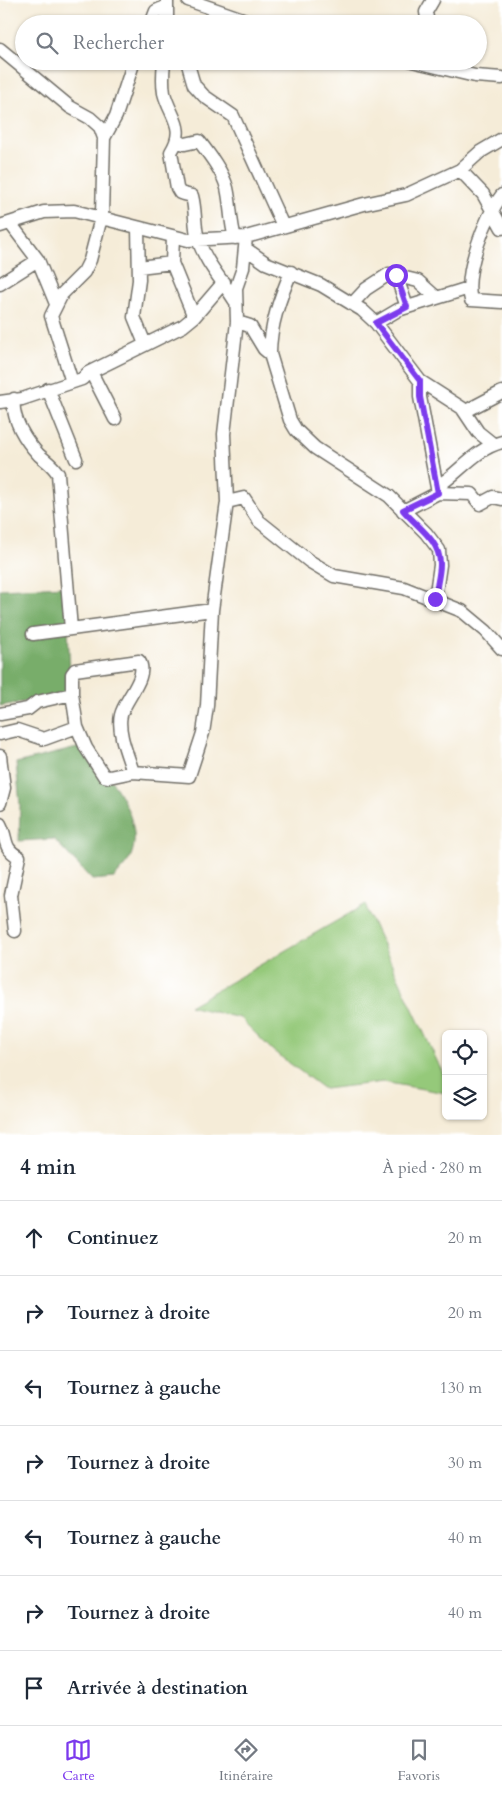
<!DOCTYPE html>
<html lang="fr">
<meta charset="utf-8">
<style>
body{margin:0;font-family:Cardo,serif;background:#f6f6f7;color:#1f2937}
.controls{position:absolute;right:15px;bottom:15px;display:grid;overflow:hidden;border-radius:8px;box-shadow:0 1px 4px #0004}
.controls button{width:45px;height:45px;display:grid;place-items:center;padding:0;border:0;border-bottom:1px solid #e0e1e3;background:#fff;color:#1f2937;font:25px sans-serif}
.stop{position:absolute;width:15px;height:15px;margin:-11px;border:4px solid #7c3aed;border-radius:50%;background:#fff}
.stop.end{background:#7c3aed;border-color:#fff;box-shadow:0 1px 5px #0008}
.list{margin:0;padding:0;list-style:none}
h2{display:flex;justify-content:space-between;align-items:center;height:65px;margin:0;padding:0 20px;font-size:21px}
h2 small{font-size:16px;font-weight:400;color:#747a83}
.list li{display:grid;grid-template-columns:32px 1fr auto;gap:15px;align-items:center;box-sizing:border-box;height:75px;padding:0 20px;border-top:1px solid #e0e1e3}
.list b{display:block;font-size:19px;white-space:nowrap}
.list em{font-size:16px;font-style:normal;color:#747a83}
.icon{flex:none;width:28px;height:28px;fill:none;stroke:currentColor;stroke-width:2;stroke-linecap:round;stroke-linejoin:round}
.map{position:relative;flex:none;width:502px;height:1135px;overflow:hidden}
.search{position:absolute;background:#fff;box-shadow:0 1px 4px #0004;left:15px;right:15px;top:15px;height:55px;display:flex;align-items:center;gap:12px;box-sizing:border-box;padding:0 18px;border-radius:28px;color:#747a83;font-size:19px}
.sheet{height:590px;background:#fff}
nav{display:flex;justify-content:space-around;align-items:center;box-sizing:border-box;height:70px;border-top:1px solid #e0e1e3;background:#fff;font-size:14px;color:#747a83}
nav a{display:grid;justify-items:center;gap:2px}
nav .on{color:#7c3aed}
.map>svg:first-child{display:block}
</style>
<div class="map">
<svg width="502" height="1135" viewBox="0 0 502 1135">
<rect width="100%" height="100%" fill="#fff"/>
<filter id="ink" filterUnits="userSpaceOnUse"><feTurbulence type="fractalNoise" baseFrequency=".02" numOctaves="2"/><feDisplacementMap in="SourceGraphic" scale="10" xChannelSelector="R" yChannelSelector="G"/><feConvolveMatrix kernelMatrix="1 2 1 2 8 2 1 2 1" color-interpolation-filters="sRGB"/></filter>
<filter id="wash" filterUnits="userSpaceOnUse"><feTurbulence type="fractalNoise" baseFrequency=".0096" numOctaves="4" result="noise"/><feDisplacementMap in="SourceGraphic" scale="20" xChannelSelector="R" yChannelSelector="G"/><feGaussianBlur stdDeviation="1.12" result="paint"/><feColorMatrix in="noise" values="0 0 0 0 0 0 0 0 0 0 0 0 0 0 0 0 0 1.4 0 .05"/><feComposite in="paint" operator="in"/></filter>
<g filter="url(#wash)">
<rect width="100%" height="100%" fill="#f5ecd8"/>
<path fill="#95c97a" stroke="#607a52" d="M366 904 367 911 446 1080V1093L383 1082 324 1089 272 1050 240 1018 189 1006Z"/>
<path fill="#78ad6a" stroke="#526c4a" d="M66 586 71 694 0 706V589Z
M85 746C107 773 149 823 129 860 125 866 119 872 114 878L92 880 54 839 19 841 20 805 16 763Z"/>
</g>
<g filter="url(#ink)">
<g fill="none" stroke-linecap="round" stroke-linejoin="round">
<g stroke="#726f68" stroke-width="15">
<path id="minor" d="M188 0 257 24
M151 24 156 11 167 6
M167 24V0
M428 24 426 12 433 0
M0 49 70 107 90 118 100 127 104 138 102 214 90 260 84 272 62 294 51 316 72 382
M164 61C163 72 162 82 164 93 170 117 187 127 171 152L177 188 180 193 192 196C196 211 194 225 198 239 205 262 223 281 235 301
M187 61 194 85 204 96 233 116 283 226
M412 61 475 76 502 78
M104 138 116 116 134 61
M177 142 185 144 199 141C209 154 223 172 227 188 231 205 230 221 235 238
M460 170 483 194 502 228
M502 195C486 216 463 273 471 300L502 302
M10 223 38 260 56 304
M0 226 44 212 74 211 188 240 246 237 364 204 406 195 460 170 480 152 502 139
M138 228 139 280 134 317 145 344
M173 237 172 263 194 317
M246 249 266 263 321 285 362 310 376 323 420 381 462 408 478 432 493 444
M139 267 172 263
M396 275 407 307
M0 284 38 260
M352 304 366 289 389 274 418 281 436 297
M237 322 250 326 264 349 270 354 290 420 296 430 315 448 389 496 426 533 439 550 440 565 435 599
M376 323 398 310 469 288
M270 354C270 325 280 298 291 272
M91 372 115 419
M48 389 76 459
M14 399C11 419 26 441 39 455 47 462 53 465 58 474L71 629 212 610
M0 402 22 399 82 379 88 373 183 326 194 317 224 282
M466 411 502 392
M438 486C460 472 475 449 502 442
M438 493 472 494 480 504 493 497 502 499
M227 502 244 498 259 521 309 561 334 576 404 588 462 611 486 631 502 649
M403 511 438 493 420 397V381
M33 634 71 629
M72 694 77 727
M0 714 28 709 37 702 72 694V674L75 670 139 661C149 676 125 699 121 715 117 732 128 756 133 772
M0 734 17 730 44 739 77 727 86 748 104 776 109 777 133 772 189 776 203 733 207 706 212 610 227 502 224 434 237 322 236 288 243 268 246 237
M0 756 4 788 0 803
M0 824C8 839 2 848 19 857L11 895 15 931"/>
</g>
<use href="#minor" stroke="#fff" stroke-width="12"/>
</g>
</g>
<g fill="none" stroke-linecap="round" stroke-linejoin="round" filter="url(#ink)">
<path stroke="#7c3aed" stroke-width="6" d="M396 275 407 307 376 323 420 381V397L438 493 403 510C417 527 440 540 440 564 440 575 436 588 435 599"/>
</g>
</svg>
<div class="controls">
<button><svg class="icon" aria-label="locate" viewBox="0 0 24 24"><circle cx="12" cy="12" r="6"/><path d="M12 2v4M12 18v4M2 12h4M18 12h4"/></svg></button>
<button><svg class="icon" aria-label="layers" viewBox="0 0 24 24"><path d="M12 4l9 5-9 5-9-5zM3 14l9 5 9-5"/></svg></button>
</div>
<div class="stop" style="left:396px;top:275px"></div>
<div class="stop end" style="left:435px;top:599px"></div>
<div class="search"><svg class="icon" aria-label="search" viewBox="0 0 24 24"><circle cx="10" cy="10" r="6"/><path d="M15 15l6 6"/></svg>Rechercher</div>
</div>
<section class="sheet">
<h2>4 min<small>À pied · 280 m</small></h2>
<ul class="list">
<li><svg class="icon" aria-label="ahead" viewBox="0 0 24 24"><path d="M12 20V5M6 11l6-6 6 6"/></svg><div><b>Continuez</b></div><em>20 m</em></li>
<li><svg class="icon" aria-label="right" viewBox="0 0 24 24"><path d="M7 20v-9h11M14 6l5 5-5 5"/></svg><div><b>Tournez à droite</b></div><em>20 m</em></li>
<li><svg class="icon" aria-label="left" viewBox="0 0 24 24"><path d="M17 20v-9H6M10 6l-5 5 5 5"/></svg><div><b>Tournez à gauche</b></div><em>130 m</em></li>
<li><svg class="icon" aria-label="right" viewBox="0 0 24 24"><path d="M7 20v-9h11M14 6l5 5-5 5"/></svg><div><b>Tournez à droite</b></div><em>30 m</em></li>
<li><svg class="icon" aria-label="left" viewBox="0 0 24 24"><path d="M17 20v-9H6M10 6l-5 5 5 5"/></svg><div><b>Tournez à gauche</b></div><em>40 m</em></li>
<li><svg class="icon" aria-label="right" viewBox="0 0 24 24"><path d="M7 20v-9h11M14 6l5 5-5 5"/></svg><div><b>Tournez à droite</b></div><em>40 m</em></li>
<li><svg class="icon" aria-label="arrive" viewBox="0 0 24 24"><path d="M6 21V4h12l-3 4 3 4H6"/></svg><div><b>Arrivée à destination</b></div></li>
</ul>
</section>
<nav>
<a class="on"><svg class="icon" aria-label="map" viewBox="0 0 24 24"><path d="M3 6l6-2 6 2 6-2v14l-6 2-6-2-6 2zM9 4v14M15 6v14"/></svg>Carte</a>
<a><svg class="icon" aria-label="directions" viewBox="0 0 24 24"><path d="M12 3l9 9-9 9-9-9zM9 14v-3h6M13 9l2 2-2 2"/></svg>Itinéraire</a>
<a><svg class="icon" aria-label="saved" viewBox="0 0 24 24"><path d="M7 4h10v16l-5-4-5 4z"/></svg>Favoris</a>
</nav>
